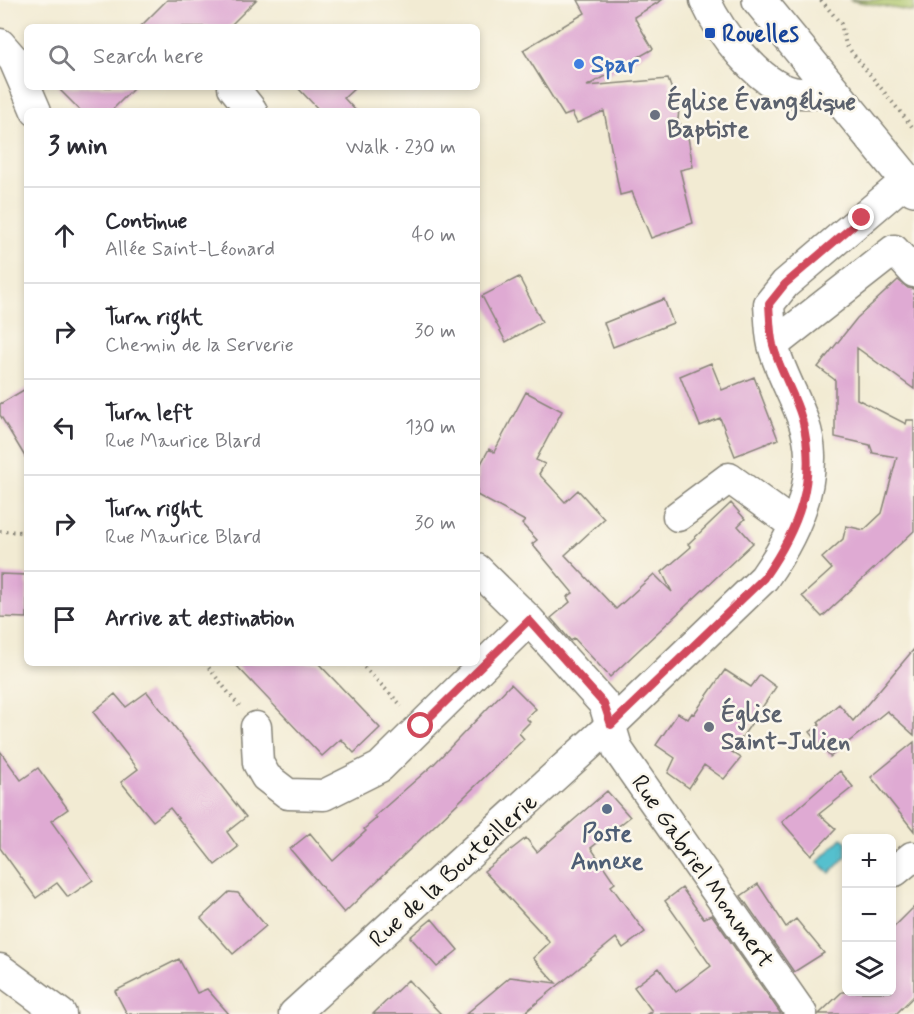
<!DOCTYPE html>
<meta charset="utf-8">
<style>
body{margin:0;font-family:Mynerve,sans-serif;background:#f7f7f7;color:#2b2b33}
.controls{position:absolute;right:18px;bottom:18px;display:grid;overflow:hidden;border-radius:9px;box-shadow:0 3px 9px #0003}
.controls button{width:54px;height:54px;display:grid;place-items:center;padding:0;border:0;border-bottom:2px solid #e1e1e2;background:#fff;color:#2b2b33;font:30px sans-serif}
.stop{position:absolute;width:18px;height:18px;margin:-14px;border:4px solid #d1495b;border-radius:50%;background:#fff}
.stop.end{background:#d1495b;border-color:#fff;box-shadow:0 2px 6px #0008}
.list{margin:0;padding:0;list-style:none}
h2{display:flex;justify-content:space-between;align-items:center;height:78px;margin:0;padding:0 24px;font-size:26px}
h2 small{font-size:20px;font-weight:400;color:#7c7c81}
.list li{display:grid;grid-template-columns:39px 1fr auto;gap:18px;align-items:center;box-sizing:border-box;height:96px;padding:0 24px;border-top:2px solid #e1e1e2}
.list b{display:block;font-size:22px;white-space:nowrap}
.list p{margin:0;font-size:20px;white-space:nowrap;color:#7c7c81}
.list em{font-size:20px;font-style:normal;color:#7c7c81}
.icon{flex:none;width:33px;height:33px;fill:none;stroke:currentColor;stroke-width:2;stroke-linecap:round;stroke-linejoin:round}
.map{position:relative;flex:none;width:914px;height:1014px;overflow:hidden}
.search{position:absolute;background:#fff;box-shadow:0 3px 9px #0003;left:24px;top:24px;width:456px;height:66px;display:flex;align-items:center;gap:15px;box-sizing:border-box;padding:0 21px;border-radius:9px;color:#7c7c81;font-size:22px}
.panel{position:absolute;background:#fff;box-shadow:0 3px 9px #0003;left:24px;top:108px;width:456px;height:558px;border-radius:9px}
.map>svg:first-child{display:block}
</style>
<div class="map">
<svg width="914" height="1014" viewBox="0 0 914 1014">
<rect width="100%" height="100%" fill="#fbf7ec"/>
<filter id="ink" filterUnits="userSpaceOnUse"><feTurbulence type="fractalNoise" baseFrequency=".0167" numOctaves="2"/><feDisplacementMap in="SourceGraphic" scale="12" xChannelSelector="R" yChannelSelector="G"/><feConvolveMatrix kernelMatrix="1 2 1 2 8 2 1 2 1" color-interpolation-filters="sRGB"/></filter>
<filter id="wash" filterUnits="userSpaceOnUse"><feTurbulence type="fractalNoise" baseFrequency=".008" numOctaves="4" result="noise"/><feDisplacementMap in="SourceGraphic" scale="24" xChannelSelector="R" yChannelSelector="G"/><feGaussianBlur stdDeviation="1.35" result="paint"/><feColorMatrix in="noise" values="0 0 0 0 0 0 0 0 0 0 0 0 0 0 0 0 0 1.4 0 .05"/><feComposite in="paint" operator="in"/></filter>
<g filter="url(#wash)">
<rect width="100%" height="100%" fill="#f2ebd3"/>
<path fill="#aec66c" stroke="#657144" stroke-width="1.5" d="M849 0H914V12Z"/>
<path fill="#54c0ce" stroke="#386e75" stroke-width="1.5" d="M842 838 846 842V856L830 873 818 862Z"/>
<g id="blocks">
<path fill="#dfaad3" d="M167 0H256L229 27H140Z
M578 0H662L634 17 653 49 587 86 668 79 679 109 678 120 688 137 693 167 680 170 693 223 651 238 632 192 620 195 604 111 577 123 572 113 564 116 523 50 585 13Z
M57 87H135L111 111H81Z
M297 87H356L344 98 356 111H320Z
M519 277 542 322 506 342 482 296Z
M898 280 908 288 914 289V389L857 348V399L906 424 907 420H914V531L822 617 802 596 832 569 822 558 843 539 846 526 864 530 882 513 897 457 873 453 870 445 835 437V380L818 367 857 318Z
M664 299 673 323 613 347 604 323Z
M711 363 722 390 754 377 778 439 735 456 720 418 700 426 680 376Z
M27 388V460L0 415V404Z
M526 392 562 411 536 460 545 464 539 474 565 502 578 490 604 519 565 555 616 609 654 574 672 592 662 572 691 547 688 544 731 503 745 519 738 526 753 543 610 677 574 638 571 641 551 618 570 602 567 597 573 593 532 544 537 540 522 524 525 521 477 495V471L489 449 494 452Z
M0 574 27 575V618L0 617Z
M914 649V735L887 711 830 757 810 732 820 725 818 722 839 704 853 721Z
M234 663H318L380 728 354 753 341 739 322 756Z
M725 670 751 687 760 675 776 687 732 752 741 758 724 779 704 765 689 788 668 773 675 758 656 745 678 713 688 719 692 713 694 714Z
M511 684 536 709 526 718 530 722 519 733 524 739 344 913 290 849 310 833 333 861 366 831 364 829 377 818 375 816 434 764Z
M147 692 246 817 227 832 238 847 215 865 170 808 153 821 121 782 138 769 93 712 115 694 126 707Z
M914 742V831L871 777Z
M0 751 21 780 38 768 68 809 51 821 93 880 68 897 57 883 36 898 0 848Z
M840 771 853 787 819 814 836 829 811 855 782 822Z
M607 791 630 817 591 848 615 883 611 886 645 932 623 948 616 938 523 1014H466L510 977 556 983 533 958 549 943 548 940 484 871 526 838 537 852Z
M758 884 786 927 796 919 824 953 794 972 741 896Z
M682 888 703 918 712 915 781 1014H647L652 1011 634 987 659 968 676 992 711 966 665 901Z
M229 892 238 893 266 926 233 954 201 918Z
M914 907V996L896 1014H819L842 992H891V930Z
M432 919 458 950 437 967 410 937Z
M179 959 197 993 207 989 229 1014H127L115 991Z
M408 980 441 1014H373Z"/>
</g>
</g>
<g filter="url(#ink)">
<use href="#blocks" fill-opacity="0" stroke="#878478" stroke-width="1.5"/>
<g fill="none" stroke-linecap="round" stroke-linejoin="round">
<g stroke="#878478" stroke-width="33">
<path id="minor" d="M705 0C719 31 758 84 793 92 805 95 822 92 835 91
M0 44 14 60 36 111
M233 87 252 111
M773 345 894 250 914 272
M678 516 729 478 794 525
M477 569 529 620 604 704 618 750 802 1014
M256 727 258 763 266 777 288 794 324 795 380 767 529 620
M895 871 912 857 914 859
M0 969 61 1014
M294 1014 611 725 764 578C789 543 811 500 810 455 809 416 782 382 773 345 770 332 770 317 769 304L785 284 907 180"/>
</g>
<g stroke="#878478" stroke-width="36">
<path id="major" d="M759 0 914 189"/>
</g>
<path stroke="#878478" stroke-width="4" stroke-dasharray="1.5 4.5" stroke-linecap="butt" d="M821 0 841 24 846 45 914 129
M0 531 27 532
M205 663 239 706
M360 663 402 706"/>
<use href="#minor" stroke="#fff" stroke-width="30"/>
<use href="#major" stroke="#fff" stroke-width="33"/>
</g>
</g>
<g fill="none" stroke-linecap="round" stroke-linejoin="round" filter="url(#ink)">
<path stroke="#d1495b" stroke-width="8" d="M421 726 529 620 604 704 611 725 764 578C799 528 818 480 802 419 795 394 780 371 773 345 770 332 770 317 769 304L785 284 862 218"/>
</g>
<rect fill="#1a4fb4" stroke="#fbf7ec" stroke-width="2" x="704" y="27" width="12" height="12" rx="3"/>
<circle fill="#3f7fe0" stroke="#fbf7ec" stroke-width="2" cx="579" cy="64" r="6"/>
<g fill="#6b7280" stroke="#fbf7ec" stroke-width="2">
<circle cx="655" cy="115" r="6"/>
<circle cx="709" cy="727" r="6"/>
</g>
<circle fill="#5c6f8a" stroke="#fbf7ec" stroke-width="2" cx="607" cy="809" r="6"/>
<g text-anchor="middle" stroke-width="5" stroke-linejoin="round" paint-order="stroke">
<g font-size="24" font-weight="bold" fill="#164399" stroke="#fbf7ec" text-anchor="start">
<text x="722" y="41">Rouelles</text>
</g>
<g font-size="24" font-weight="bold" fill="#366cbe" stroke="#fbf7ec" text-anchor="start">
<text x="591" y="72">Spar</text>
</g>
<g font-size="24" font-weight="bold" fill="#5b616d" stroke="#fbf7ec" text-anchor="start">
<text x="667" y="109">Église Évangélique<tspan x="667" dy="28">Baptiste</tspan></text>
<text x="721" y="721">Église<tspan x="721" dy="28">Saint-Julien</tspan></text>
</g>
<g font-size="24" font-weight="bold" fill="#4e5e75" stroke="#fbf7ec">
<text x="607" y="841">Poste<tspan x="607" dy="28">Annexe</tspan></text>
</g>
<g font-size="24" fill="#1c1c1c" stroke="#fbf7ec">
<text transform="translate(453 870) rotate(-42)" y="8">Rue de la Bouteillerie</text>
<text transform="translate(703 871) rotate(55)" y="8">Rue Gabriel Monmert</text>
</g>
</g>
</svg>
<div class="controls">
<button>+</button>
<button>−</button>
<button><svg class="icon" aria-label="layers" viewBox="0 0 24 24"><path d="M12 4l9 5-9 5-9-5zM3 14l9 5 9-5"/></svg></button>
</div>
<div class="stop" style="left:421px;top:726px"></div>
<div class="stop end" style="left:862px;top:218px"></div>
<div class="search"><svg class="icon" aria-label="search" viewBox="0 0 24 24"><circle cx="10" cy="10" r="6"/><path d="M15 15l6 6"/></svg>Search here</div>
<section class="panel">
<h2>3 min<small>Walk · 230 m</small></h2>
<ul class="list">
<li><svg class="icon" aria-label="ahead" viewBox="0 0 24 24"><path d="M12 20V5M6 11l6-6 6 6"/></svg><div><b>Continue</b><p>Allée Saint-Léonard</p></div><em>40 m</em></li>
<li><svg class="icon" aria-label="right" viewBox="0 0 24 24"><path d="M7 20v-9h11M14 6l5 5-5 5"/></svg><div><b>Turn right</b><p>Chemin de la Serverie</p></div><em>30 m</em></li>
<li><svg class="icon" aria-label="left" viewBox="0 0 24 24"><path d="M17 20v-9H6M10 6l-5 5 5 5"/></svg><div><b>Turn left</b><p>Rue Maurice Blard</p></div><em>130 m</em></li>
<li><svg class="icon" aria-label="right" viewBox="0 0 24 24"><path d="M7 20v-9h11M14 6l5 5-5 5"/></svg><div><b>Turn right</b><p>Rue Maurice Blard</p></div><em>30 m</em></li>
<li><svg class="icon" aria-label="arrive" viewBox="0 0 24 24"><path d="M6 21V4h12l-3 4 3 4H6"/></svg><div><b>Arrive at destination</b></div></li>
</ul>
</section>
</div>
